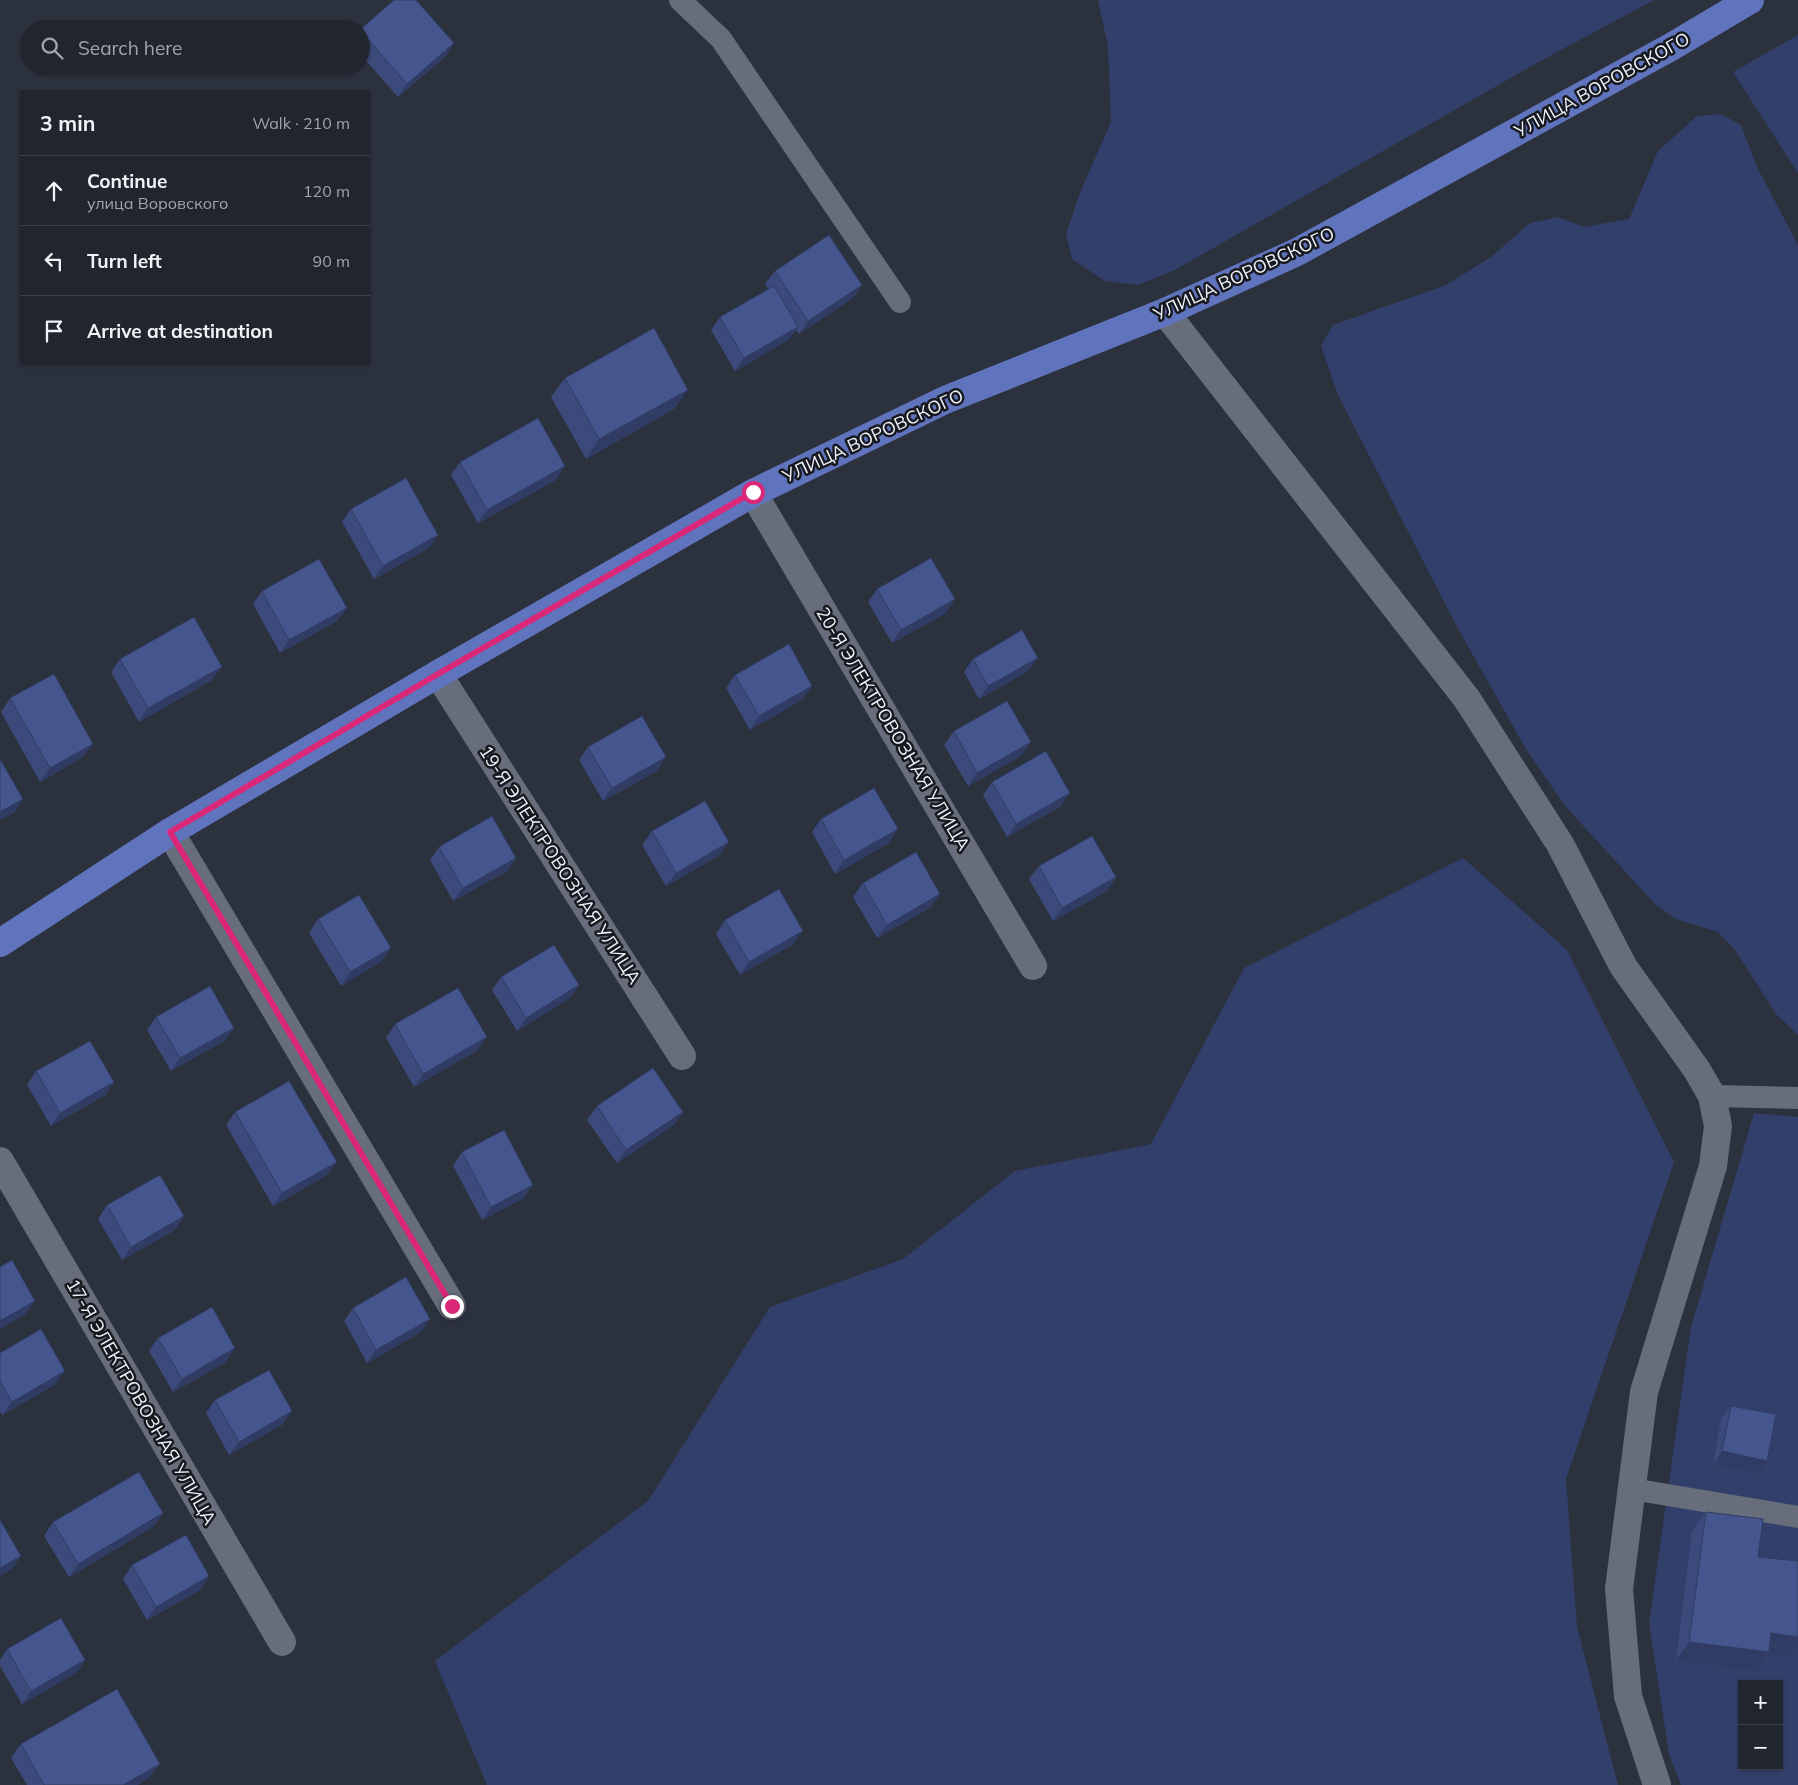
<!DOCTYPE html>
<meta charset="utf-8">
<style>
body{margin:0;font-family:Mulish,sans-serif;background:#292d36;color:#f1f3f6}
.controls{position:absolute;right:15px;bottom:15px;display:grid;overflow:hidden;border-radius:0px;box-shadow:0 1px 4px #0004}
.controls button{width:45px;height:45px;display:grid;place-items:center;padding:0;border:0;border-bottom:1px solid #3e424a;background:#21252e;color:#f1f3f6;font:25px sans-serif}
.stop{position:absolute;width:15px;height:15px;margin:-11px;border:4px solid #db2777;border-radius:50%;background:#fff}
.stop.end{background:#db2777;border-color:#fff;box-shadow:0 1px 5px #0008}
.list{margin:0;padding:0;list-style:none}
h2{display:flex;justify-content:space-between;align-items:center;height:65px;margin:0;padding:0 20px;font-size:21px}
h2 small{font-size:16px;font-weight:400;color:#a2a5aa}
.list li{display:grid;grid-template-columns:32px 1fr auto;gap:15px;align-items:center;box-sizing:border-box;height:70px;padding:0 20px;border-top:1px solid #3e424a}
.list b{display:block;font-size:19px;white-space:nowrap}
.list p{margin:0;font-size:16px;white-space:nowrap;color:#a2a5aa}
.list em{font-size:16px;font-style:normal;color:#a2a5aa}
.icon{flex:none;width:28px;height:28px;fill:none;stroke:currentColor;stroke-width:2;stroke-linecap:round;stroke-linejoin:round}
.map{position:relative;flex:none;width:1798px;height:1785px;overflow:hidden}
.search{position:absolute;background:#21252e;box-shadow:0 1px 4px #0004;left:20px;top:20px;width:350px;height:55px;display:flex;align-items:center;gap:12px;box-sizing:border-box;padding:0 18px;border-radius:28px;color:#a2a5aa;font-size:19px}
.panel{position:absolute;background:#21252e;box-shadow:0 1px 4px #0004;left:20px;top:90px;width:350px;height:275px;border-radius:0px}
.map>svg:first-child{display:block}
</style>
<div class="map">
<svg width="1798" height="1785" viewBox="0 0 1798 1785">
<rect width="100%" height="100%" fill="#2c313e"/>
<path fill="#323f6a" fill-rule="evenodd" d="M1098 0H1654L1537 63 1175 270 1138 285 1105 281 1072 259 1066 234 1081 190 1111 122 1108 46Z
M1798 35V173L1733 72Z
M1721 114 1741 125 1758 169 1798 245V1035L1776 1014 1735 950 1718 932 1676 919 1655 904 1565 806 1526 749 1457 627 1338 395 1321 346 1333 325 1446 285 1491 257 1530 223 1558 217 1584 227 1629 219 1658 151 1697 116Z
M1463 858 1567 950 1674 1162 1566 1479 1577 1627 1618 1785H487L435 1661 648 1501 770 1307 903 1259 1015 1171 1151 1144 1244 968Z
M1754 1113 1798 1117V1785H1681L1669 1754 1649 1623 1691 1327ZM1742 1684H1779V1766H1742Z"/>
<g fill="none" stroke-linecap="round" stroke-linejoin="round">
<path stroke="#676d7b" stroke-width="22" d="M680 0 721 39 900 302
M1712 1096 1798 1098
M1632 1489 1798 1517"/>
<path stroke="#676d7b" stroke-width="28" d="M1165 312 1467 699 1560 844 1623 966 1697 1070 1712 1096 1718 1126 1713 1166 1644 1392 1619 1589 1628 1696 1657 1785
M753 493 1033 966
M438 674 682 1056
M170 832 452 1306
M0 1161 282 1642"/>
<path stroke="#6074be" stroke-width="28" d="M0 943 170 832 438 674 753 493 945 400 1165 312 1297 252 1671 47 1750 0"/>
</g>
<path fill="#3b4a7a" d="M361 29 454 43 445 57 398 97 361 55Z
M775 271 862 285 853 298 799 334 796 330 788 340 735 371 711 330 720 317 768 289 765 284Z
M565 378 674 409 586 459 551 397Z
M460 462 556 480 478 523 451 475Z
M351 509 429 548 374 579 342 522Z
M877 589 946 613 892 643 868 602Z
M262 591 347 608 337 621 280 653 253 604Z
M120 659 212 680 139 722 111 672Z
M973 659 1028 671 979 699 964 672Z
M735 675 803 699 750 730 726 688Z
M10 698 83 757 40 782 1 712Z
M954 731 1021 756 968 786 944 745Z
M588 747 657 771 603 801 579 760Z
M992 782 1061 806 1007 837 983 795Z
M821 819 889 843 835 874 812 832Z
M652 831 720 855 666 886 642 845Z
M439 847 516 858 507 871 453 901 430 860Z
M1039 866 1116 877 1107 891 1053 921 1029 879Z
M863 883 931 907 877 938 853 897Z
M318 919 391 948 382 961 341 986 309 933Z
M725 920 793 944 740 975 716 934Z
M501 977 579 985 570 998 517 1031 492 990Z
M156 1017 234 1028 224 1041 171 1071 147 1030Z
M395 1024 478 1050 414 1087 386 1038Z
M36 1071 114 1082 105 1095 51 1126 27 1085Z
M597 1106 683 1112 674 1125 617 1163 587 1120Z
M235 1112 327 1175 273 1206 226 1125Z
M462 1152 524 1198 482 1220 453 1166Z
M107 1205 184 1216 175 1230 122 1260 98 1219Z
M353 1308 430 1319 421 1332 367 1363 344 1321Z
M158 1338 226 1362 173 1392 149 1351Z
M0 1353 56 1384 2 1415 0 1411Z
M215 1400 292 1411 283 1424 229 1455 206 1413Z
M1731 1406 1758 1474 1713 1465 1721 1419Z
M1706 1512 1758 1557 1789 1657 1767 1654 1755 1671 1676 1661 1692 1531Z
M163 1513 154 1526 69 1577 44 1536 53 1522Z
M132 1565 209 1576 200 1590 147 1620 123 1579Z
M7 1649 85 1660 76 1673 22 1704 0 1666V1660Z
M21 1744 150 1777 137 1785H27L11 1758Z"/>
<path fill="#303c63" d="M454 43 445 57 398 97 407 84Z
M862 285 853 298 799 334 808 321Z
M798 327 788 340 735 371 744 358Z
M688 390 674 409 586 459 599 439Z
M565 466 556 480 478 523 487 510Z
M438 535 429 548 374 579 383 566Z
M955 599 946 613 892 643 901 630Z
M347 608 337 621 280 653 289 640Z
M1038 658 1028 671 979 699 988 686Z
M222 667 212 680 139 722 148 708Z
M812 686 803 699 750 730 759 716Z
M1031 742 1021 756 968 786 977 773Z
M93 744 83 757 40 782 50 768Z
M666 757 657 771 603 801 612 788Z
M1070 793 1061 806 1007 837 1016 824Z
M23 799 14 813 0 820V812Z
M898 829 889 843 835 874 844 860Z
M729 842 720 855 666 886 676 873Z
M516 858 507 871 453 901 463 888Z
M1116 877 1107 891 1053 921 1062 908Z
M940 894 931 907 877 938 887 925Z
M803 931 793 944 740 975 749 962Z
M391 948 382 961 341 986 350 972Z
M579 985 570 998 517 1031 526 1018Z
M234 1028 224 1041 171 1071 180 1058Z
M487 1037 478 1050 414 1087 423 1074Z
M114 1082 105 1095 51 1126 60 1113Z
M683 1112 674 1125 617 1163 626 1150Z
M337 1162 327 1175 273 1206 282 1193Z
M533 1185 524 1198 482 1220 491 1207Z
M184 1216 175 1230 122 1260 131 1247Z
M35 1301 26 1314 0 1329V1321Z
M430 1319 421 1332 367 1363 376 1350Z
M235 1348 226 1362 173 1392 182 1379Z
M65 1371 56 1384 2 1415 12 1402Z
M292 1411 283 1424 229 1455 239 1442Z
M1722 1451 1767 1461 1758 1474 1713 1465Z
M163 1513 154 1526 69 1577 78 1564Z
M21 1556 12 1569 0 1576V1568Z
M209 1576 200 1590 147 1620 156 1607Z
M1771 1633 1798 1637V1644L1789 1657 1767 1654 1755 1671 1676 1661 1689 1642Z
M85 1660 76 1673 22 1704 31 1691Z
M160 1764 150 1777 137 1785H123Z"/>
<path fill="#45568e" stroke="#303c63" d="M394 0H416L454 43 407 84 361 31V29Z
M829 235 862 285 808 321 775 271Z
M774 286 798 327 744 358 720 317Z
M654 328 688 390 599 439 565 378Z
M538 418 565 466 487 510 460 462Z
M406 478 438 535 383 566 351 509Z
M931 558 955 599 901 630 877 589Z
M319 559 347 608 289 640 262 591Z
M194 617 222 667 148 708 120 659Z
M1022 630 1038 658 988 686 973 659Z
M789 644 812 686 759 716 735 675Z
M54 674 93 744 50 768 10 698Z
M1007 701 1031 742 977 773 954 731Z
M642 716 666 757 612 788 588 747Z
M1046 751 1070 793 1016 824 992 782Z
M0 759 23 799 0 812Z
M874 788 898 829 844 860 821 819Z
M705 801 729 842 676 873 652 831Z
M492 816 516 858 463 888 439 847Z
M1092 836 1116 877 1062 908 1039 866Z
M916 852 940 894 887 925 863 883Z
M779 889 803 931 749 962 725 920Z
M359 895 391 948 350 972 318 919Z
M554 945 579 985 526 1018 501 977Z
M210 986 234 1028 180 1058 156 1017Z
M458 988 487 1037 423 1074 395 1024Z
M90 1041 114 1082 60 1113 36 1071Z
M653 1068 683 1112 626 1150 597 1106Z
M289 1081 337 1162 282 1193 235 1112Z
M504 1130 533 1185 491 1207 462 1152Z
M160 1175 184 1216 131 1247 107 1205Z
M12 1260 35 1301 0 1321V1267Z
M406 1277 430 1319 376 1350 353 1308Z
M212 1307 235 1348 182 1379 158 1338Z
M41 1329 65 1371 12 1402 0 1381V1353Z
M269 1370 292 1411 239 1442 215 1400Z
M1731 1406 1776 1414 1767 1461 1722 1451Z
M139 1472 163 1513 78 1564 53 1522Z
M1706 1512 1763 1519 1758 1557 1798 1561V1637L1771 1633 1769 1652 1689 1642Z
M0 1520 21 1556 0 1568Z
M186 1535 209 1576 156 1607 132 1565Z
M61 1618 85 1660 31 1691 7 1649Z
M117 1689 160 1764 123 1785H44L21 1744Z"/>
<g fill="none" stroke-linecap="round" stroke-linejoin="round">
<path stroke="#db2777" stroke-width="6" d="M452 1306 170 832 438 674 753 492"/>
</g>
<g text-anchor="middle" stroke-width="5" stroke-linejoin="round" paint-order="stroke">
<g font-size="18" fill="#eff3fb" stroke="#17191f">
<text transform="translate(1602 85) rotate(-29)" y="6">УЛИЦА ВОРОВСКОГО</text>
<text transform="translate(1244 274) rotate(-25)" y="6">УЛИЦА ВОРОВСКОГО</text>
<text transform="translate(873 436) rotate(-25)" y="6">УЛИЦА ВОРОВСКОГО</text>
<text transform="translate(893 729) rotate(59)" y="6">20-Я ЭЛЕКТРОВОЗНАЯ УЛИЦА</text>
<text transform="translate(560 865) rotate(57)" y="6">19-Я ЭЛЕКТРОВОЗНАЯ УЛИЦА</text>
<text transform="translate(141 1402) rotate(60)" y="6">17-Я ЭЛЕКТРОВОЗНАЯ УЛИЦА</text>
</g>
</g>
</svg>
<div class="controls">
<button>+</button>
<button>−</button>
</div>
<div class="stop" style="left:753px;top:492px"></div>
<div class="stop end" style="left:452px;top:1306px"></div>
<div class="search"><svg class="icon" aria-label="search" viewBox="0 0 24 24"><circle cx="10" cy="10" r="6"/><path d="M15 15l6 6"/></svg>Search here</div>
<section class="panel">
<h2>3 min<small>Walk · 210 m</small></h2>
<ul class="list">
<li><svg class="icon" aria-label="ahead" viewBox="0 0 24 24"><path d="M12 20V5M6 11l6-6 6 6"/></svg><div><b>Continue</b><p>улица Воровского</p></div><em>120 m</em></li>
<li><svg class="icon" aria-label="left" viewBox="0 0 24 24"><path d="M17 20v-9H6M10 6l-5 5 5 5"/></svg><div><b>Turn left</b></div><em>90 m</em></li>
<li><svg class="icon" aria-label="arrive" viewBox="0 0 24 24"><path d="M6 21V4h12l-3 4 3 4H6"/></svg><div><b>Arrive at destination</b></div></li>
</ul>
</section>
</div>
